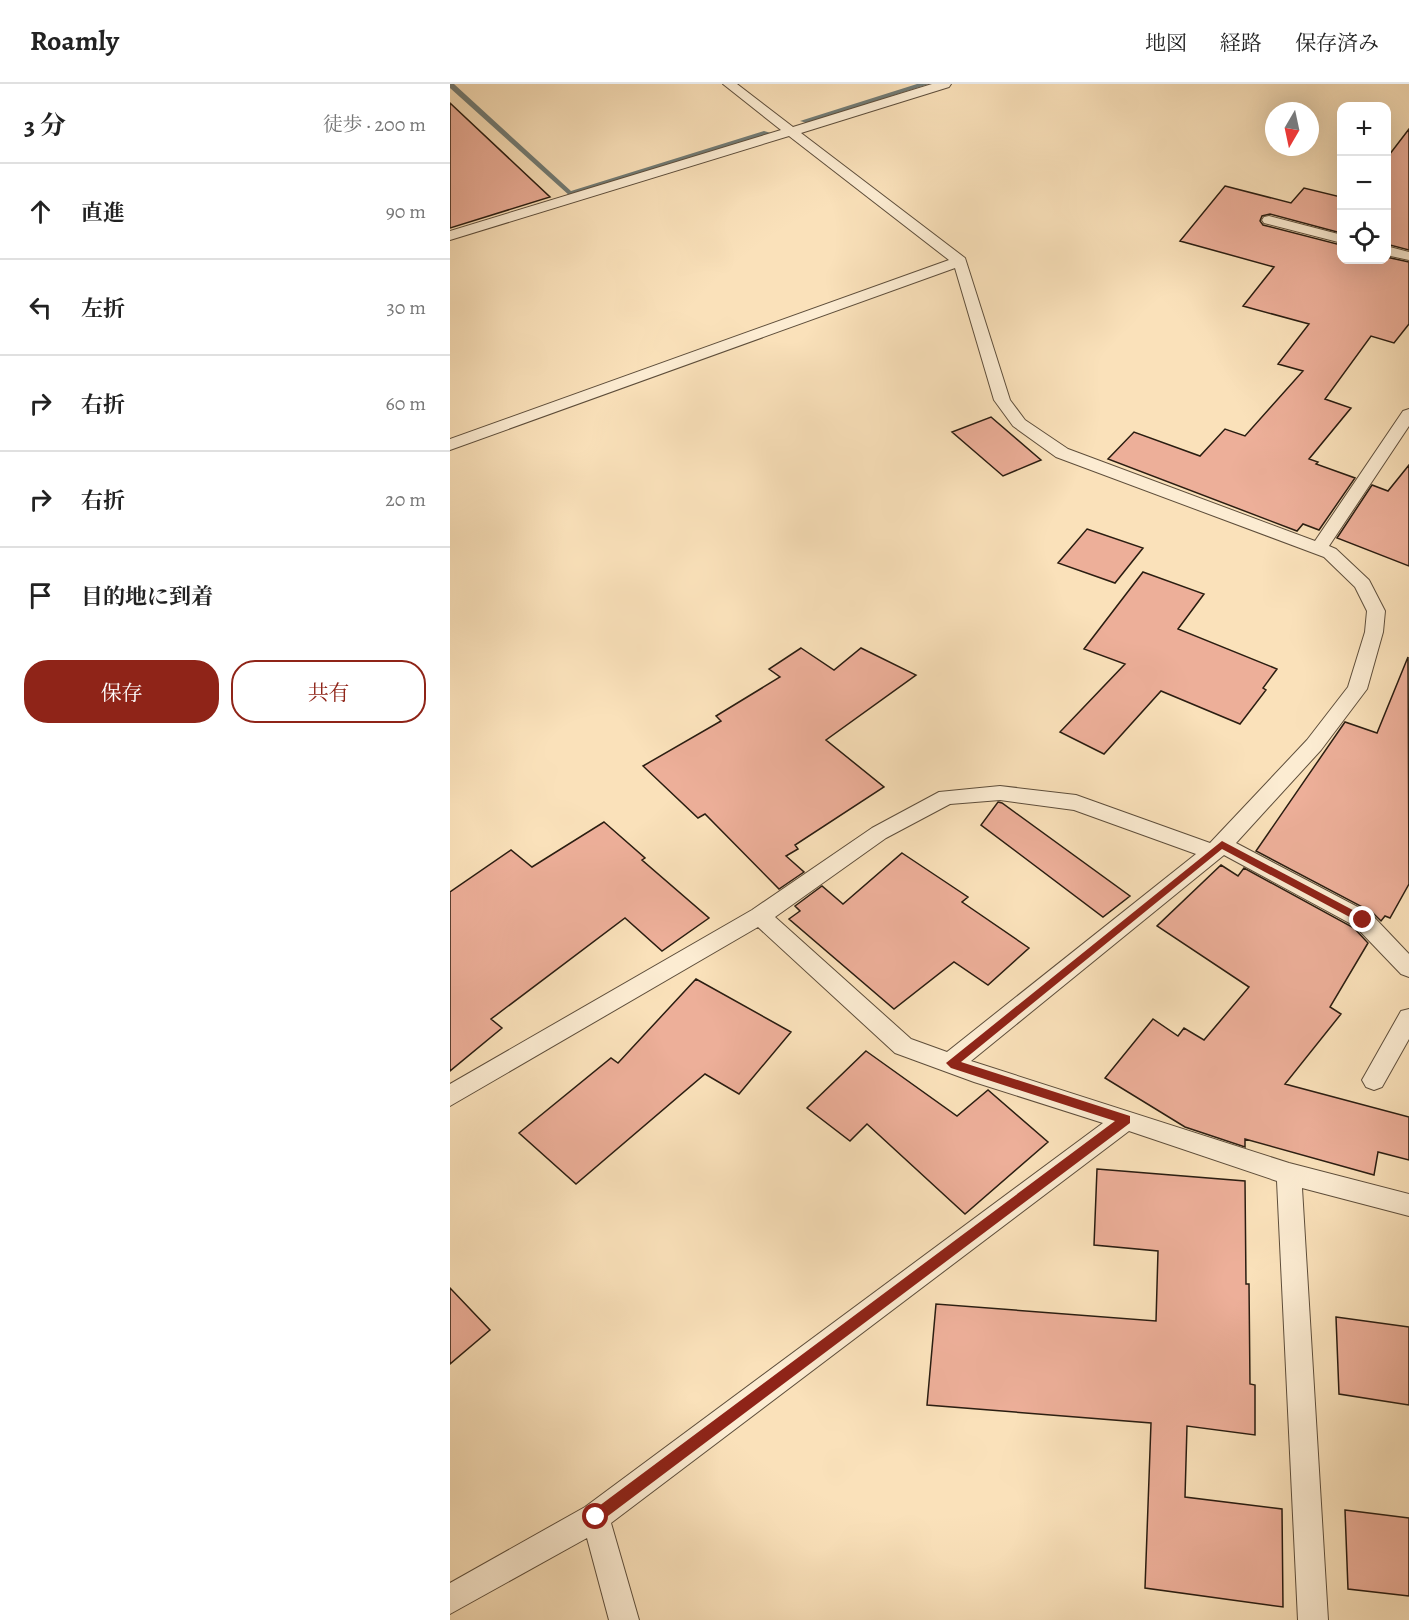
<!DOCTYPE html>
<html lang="ja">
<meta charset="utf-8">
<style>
body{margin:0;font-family:Alegreya,"Noto Serif JP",serif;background:#f6f6f6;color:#222}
.controls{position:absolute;right:18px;top:18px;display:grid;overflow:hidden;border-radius:12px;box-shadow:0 6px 24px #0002}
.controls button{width:54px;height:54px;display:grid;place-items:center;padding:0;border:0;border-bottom:2px solid #e0e0e0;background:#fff;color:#222;font:30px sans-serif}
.compass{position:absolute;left:815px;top:18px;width:54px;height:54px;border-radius:50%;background:#fff;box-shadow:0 6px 24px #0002;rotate:189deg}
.stop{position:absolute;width:18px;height:18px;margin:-14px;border:4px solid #8f2418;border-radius:50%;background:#fff}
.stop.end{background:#8f2418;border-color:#fff;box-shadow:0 2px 6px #0008}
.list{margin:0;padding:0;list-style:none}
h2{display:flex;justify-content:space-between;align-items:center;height:78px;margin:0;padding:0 24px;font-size:26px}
h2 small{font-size:20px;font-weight:400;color:#767676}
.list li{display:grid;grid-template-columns:39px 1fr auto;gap:18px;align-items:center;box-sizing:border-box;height:96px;padding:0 24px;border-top:2px solid #e0e0e0}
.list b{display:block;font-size:22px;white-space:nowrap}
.list em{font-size:20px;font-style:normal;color:#767676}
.actions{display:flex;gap:12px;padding:18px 24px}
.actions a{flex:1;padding:14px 0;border:2px solid #8f2418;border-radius:24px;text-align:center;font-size:21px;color:#8f2418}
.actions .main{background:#8f2418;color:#fff}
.icon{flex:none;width:33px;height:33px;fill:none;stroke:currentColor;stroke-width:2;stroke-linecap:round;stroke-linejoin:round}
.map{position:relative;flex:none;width:959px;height:1536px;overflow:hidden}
header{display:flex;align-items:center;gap:36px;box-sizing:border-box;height:84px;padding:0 30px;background:#fff;border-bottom:2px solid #e0e0e0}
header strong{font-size:28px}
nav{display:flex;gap:33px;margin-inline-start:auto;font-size:21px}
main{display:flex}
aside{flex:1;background:#fff}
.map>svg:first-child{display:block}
</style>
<header>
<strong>Roamly</strong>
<nav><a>地図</a><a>経路</a><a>保存済み</a></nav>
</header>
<main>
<aside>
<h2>3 分<small>徒歩 · 200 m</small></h2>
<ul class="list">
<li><svg class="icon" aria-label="ahead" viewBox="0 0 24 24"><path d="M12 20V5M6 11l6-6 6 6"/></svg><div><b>直進</b></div><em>90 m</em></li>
<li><svg class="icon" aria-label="left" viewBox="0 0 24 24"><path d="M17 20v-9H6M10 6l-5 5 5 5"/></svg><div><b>左折</b></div><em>30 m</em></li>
<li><svg class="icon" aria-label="right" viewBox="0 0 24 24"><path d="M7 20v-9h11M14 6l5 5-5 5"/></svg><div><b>右折</b></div><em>60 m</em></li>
<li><svg class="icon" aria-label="right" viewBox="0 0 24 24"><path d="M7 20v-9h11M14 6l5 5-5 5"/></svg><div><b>右折</b></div><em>20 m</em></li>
<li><svg class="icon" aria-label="arrive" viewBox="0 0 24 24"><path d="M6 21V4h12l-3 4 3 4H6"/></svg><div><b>目的地に到着</b></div></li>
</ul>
<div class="actions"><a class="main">保存</a><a>共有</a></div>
</aside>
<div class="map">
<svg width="959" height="1536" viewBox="0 0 959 1536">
<rect width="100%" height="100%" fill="#fae1ba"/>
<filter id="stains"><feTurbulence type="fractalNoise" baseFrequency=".00333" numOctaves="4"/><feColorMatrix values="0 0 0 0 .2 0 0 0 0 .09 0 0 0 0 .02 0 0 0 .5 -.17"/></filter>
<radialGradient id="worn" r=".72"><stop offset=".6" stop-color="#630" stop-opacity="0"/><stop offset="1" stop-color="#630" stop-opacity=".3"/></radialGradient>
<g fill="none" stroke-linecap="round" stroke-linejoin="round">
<path fill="#727c76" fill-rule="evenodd" d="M0 0H4L121 107 314 47 321 49 120 112 0 4Z
M467 0H479L357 39 350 37Z"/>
</g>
<path fill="#edaf99" stroke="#2a1d11" stroke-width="1.5" d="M0 19 100 113 0 144Z
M959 45V166L936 160V75Z
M775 102 841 119 854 104 891 113V149L820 130 812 132 810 137 813 141 891 161V176H936V173L959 178V240L944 259 921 252 875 315 901 324 859 375 868 378 866 380 905 394 869 446 853 440 847 447 658 375 684 348 750 372 775 345 795 352 853 287 828 280 859 240 793 222 824 183 730 157Z
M541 333 591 376 553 392 502 348Z
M959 381V482L887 454 922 401 938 407Z
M637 445 693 464 665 499 608 479Z
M693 488 754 510 728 545 827 585 813 604 816 606 790 640 711 607 654 670 610 648 675 580 634 565Z
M351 564 384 586 411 564 466 591 376 656 434 703 345 761 348 765 336 772 354 788 329 805 255 730 248 734 193 682 271 637 266 632 330 593 319 585Z
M958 573 959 800 940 834 935 832 931 837 922 828 806 767 895 638 927 649Z
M548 718 552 719 680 812 653 833 531 741Z
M154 738 195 774 192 776 259 834 212 867 175 834 41 935 52 944 0 987V808L61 766 82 783Z
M452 769 518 813 512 818 579 864 538 901 504 878 444 925 339 835 350 827 345 822 372 802 393 820Z
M771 781 788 792 794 784 904 844 918 859 880 923 891 930 835 1000 959 1033V1076L928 1068 924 1091 795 1055V1063L735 1043 655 994 703 935 728 952 734 944 754 956 799 903 707 842Z
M246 895 341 948 289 1010 255 990 126 1100 69 1049 161 974 168 979Z
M416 967 507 1032 538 1006 598 1058 515 1130 417 1040 400 1057 357 1024Z
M647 1085 795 1097 796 1200H799L800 1300 805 1301V1351L737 1342 735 1413 832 1425 833 1523 695 1504 701 1339 477 1321 486 1220 706 1237 708 1167 644 1161Z
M0 1204 40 1246 0 1280Z
M886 1233 959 1243V1321L889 1310Z
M895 1426 959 1434V1512L898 1505Z"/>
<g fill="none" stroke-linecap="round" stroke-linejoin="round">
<g stroke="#5e4e3b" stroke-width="2">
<path id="service" d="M273 0H287L343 43 482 0H501L499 3 351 49 515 174 560 316 575 336 618 365 865 457 953 327 959 325V342L879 462 886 465 919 496 935 527 933 548 917 605 871 666 786 759 921 830 959 870V893L951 890 905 842 774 771 521 977 839 1079 959 1110V1132L852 1104 878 1536H848L827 1097 679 1047 161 1439 189 1536H159L137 1454 0 1530V1499L135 1423 653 1039 524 998 445 969 308 843 0 1022V1000L302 826 422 744 489 708 550 702 626 711 760 759 857 656 898 603 915 548 917 527 905 503 874 473 606 373 563 342 544 316 505 184 0 366V355L499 176 339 52 0 156V147L331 46ZM550 716 624 726 746 770 497 968 461 955 325 833 436 754 500 720Z
M819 132 892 151V159L814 139 812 136 814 133Z
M936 162 959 168V176L936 171Z
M959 925V955L932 1003 924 1006 916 1003 912 996 916 989 951 927Z"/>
</g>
<use href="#service" fill="#fcecd2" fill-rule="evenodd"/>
</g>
<path fill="#8f2418" d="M772 757 916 833V838H909L772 765 511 978 680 1032V1039L150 1438 146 1440 141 1438 139 1433 141 1428 665 1037 501 984 496 979Z"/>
<rect width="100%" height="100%" filter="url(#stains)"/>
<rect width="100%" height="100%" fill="url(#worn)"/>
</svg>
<div class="controls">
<button>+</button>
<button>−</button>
<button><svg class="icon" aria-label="locate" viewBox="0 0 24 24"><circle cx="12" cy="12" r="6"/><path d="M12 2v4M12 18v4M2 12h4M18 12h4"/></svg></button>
</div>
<svg class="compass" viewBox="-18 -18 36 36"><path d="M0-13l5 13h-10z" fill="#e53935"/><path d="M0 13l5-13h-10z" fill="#767676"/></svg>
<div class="stop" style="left:146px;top:1433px"></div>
<div class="stop end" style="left:913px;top:836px"></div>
</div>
</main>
